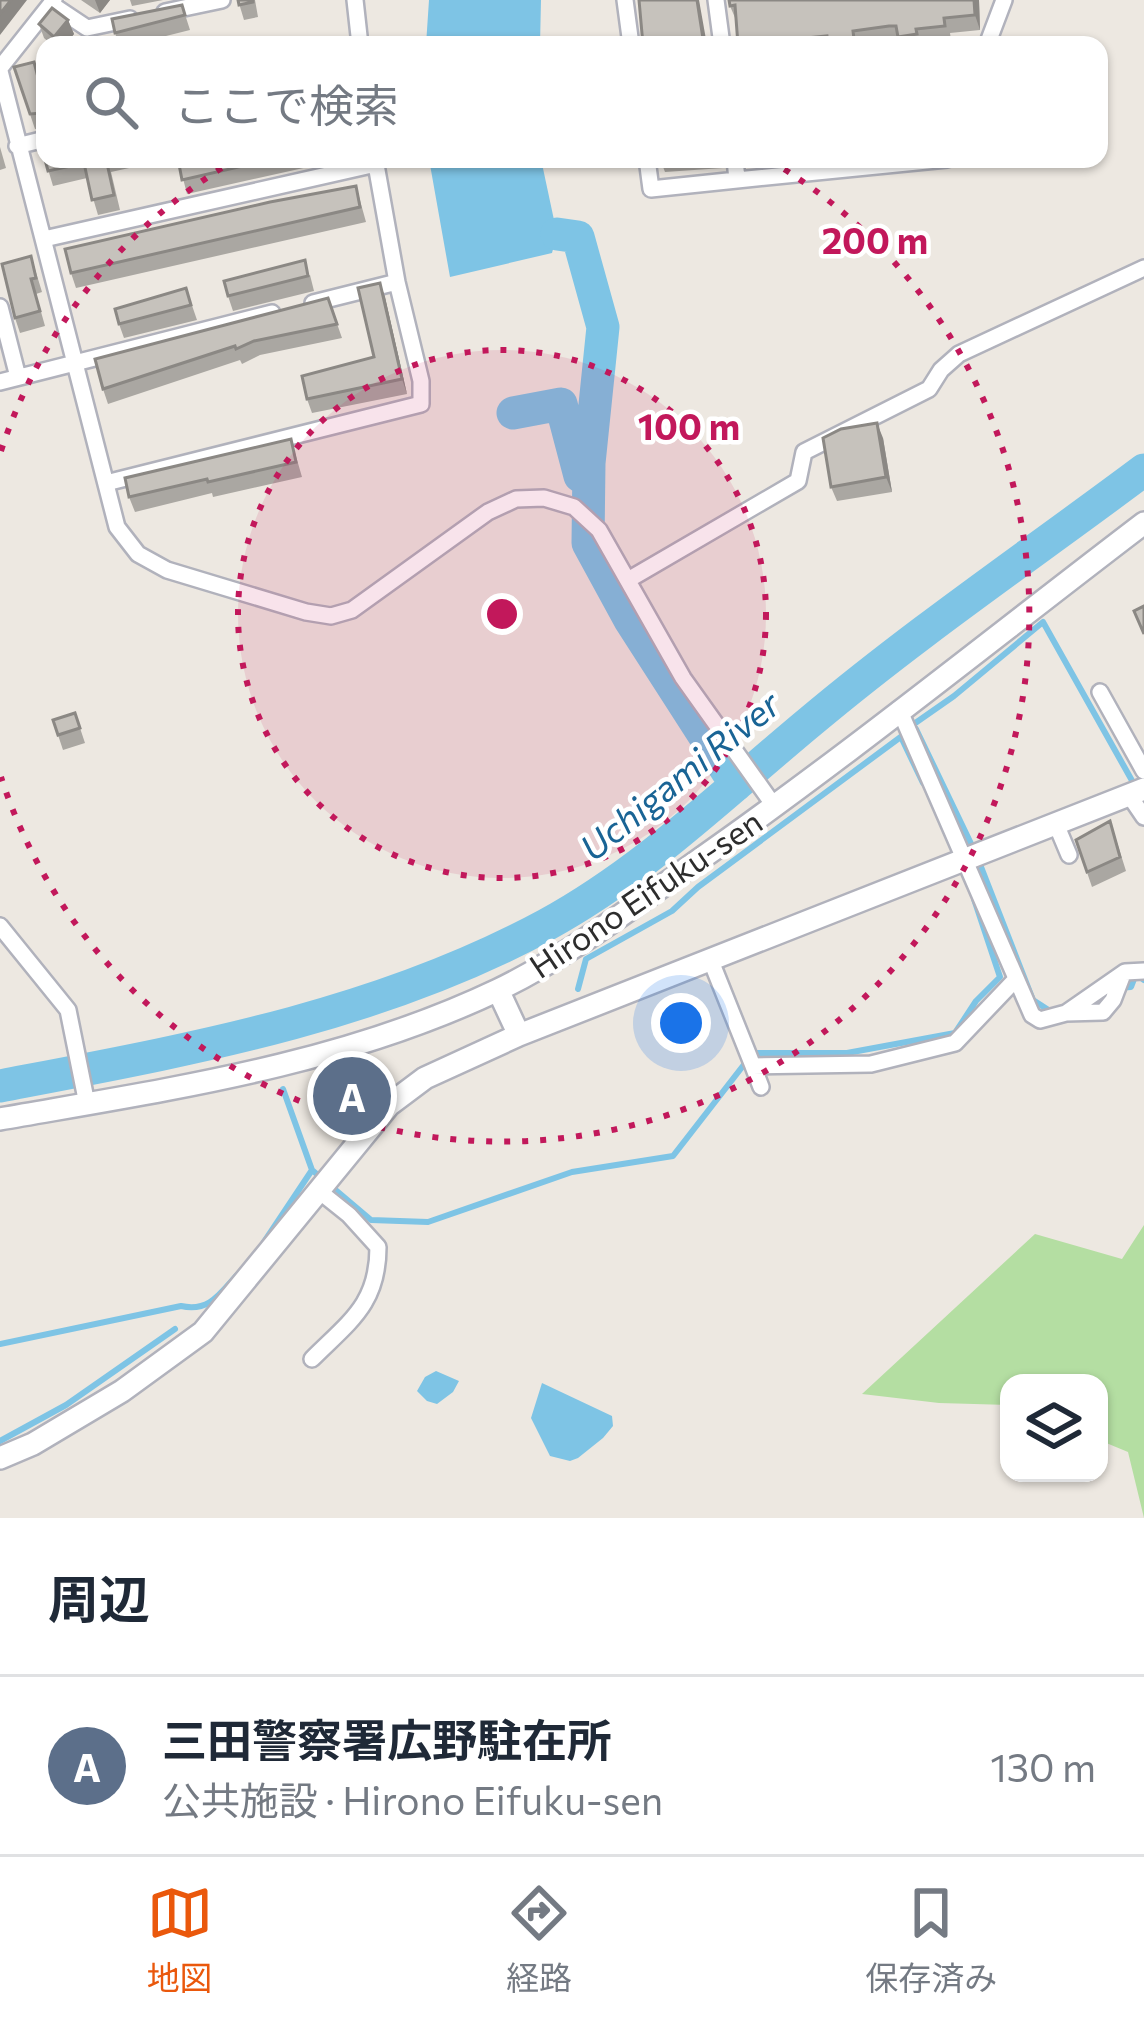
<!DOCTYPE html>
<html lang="ja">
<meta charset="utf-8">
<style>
body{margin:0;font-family:Commissioner,"Noto Sans JP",sans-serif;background:#f2f2f3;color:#1f2937}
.controls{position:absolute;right:36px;bottom:36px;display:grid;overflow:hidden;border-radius:24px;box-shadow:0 3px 9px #0004}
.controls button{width:108px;height:108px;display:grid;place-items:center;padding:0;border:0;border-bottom:3px solid #e0e1e3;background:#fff;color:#1f2937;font:60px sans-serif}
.you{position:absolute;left:681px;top:1023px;width:42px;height:42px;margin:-30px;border:9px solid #fff;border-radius:50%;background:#1a73e8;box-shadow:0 0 0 18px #1a73e833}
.badge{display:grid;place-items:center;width:78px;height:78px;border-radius:50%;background:#ea580c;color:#fff;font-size:39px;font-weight:700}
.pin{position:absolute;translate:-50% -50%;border:6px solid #fff;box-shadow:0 3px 12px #0006}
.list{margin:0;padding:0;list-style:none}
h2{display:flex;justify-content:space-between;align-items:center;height:156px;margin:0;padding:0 48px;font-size:51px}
h2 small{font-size:39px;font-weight:400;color:#747a83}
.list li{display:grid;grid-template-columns:78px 1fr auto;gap:36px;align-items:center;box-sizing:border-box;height:180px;padding:0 48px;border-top:3px solid #e0e1e3}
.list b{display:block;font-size:45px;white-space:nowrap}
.list p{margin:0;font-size:39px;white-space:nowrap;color:#747a83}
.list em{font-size:39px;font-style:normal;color:#747a83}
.icon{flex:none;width:66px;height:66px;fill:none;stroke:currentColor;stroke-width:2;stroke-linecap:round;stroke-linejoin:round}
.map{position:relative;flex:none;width:1144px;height:1518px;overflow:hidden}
.search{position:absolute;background:#fff;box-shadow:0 3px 9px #0004;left:36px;right:36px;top:36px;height:132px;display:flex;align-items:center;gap:30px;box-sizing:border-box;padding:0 42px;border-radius:24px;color:#747a83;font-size:45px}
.sheet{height:336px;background:#fff}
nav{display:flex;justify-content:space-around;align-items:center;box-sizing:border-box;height:168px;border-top:3px solid #e0e1e3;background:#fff;font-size:33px;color:#747a83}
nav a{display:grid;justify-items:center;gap:6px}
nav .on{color:#ea580c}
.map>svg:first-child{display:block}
</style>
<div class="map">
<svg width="1144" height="1518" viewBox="0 0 1144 1518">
<rect width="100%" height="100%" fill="#ede8e1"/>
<path fill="#b4dea2" d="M1144 1225V1518L1128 1452 1099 1440V1383H1009V1405L939 1403 862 1394 1035 1234 1122 1259Z"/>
<path fill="#7ec4e5" d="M429 0H541L540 45H426Z
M429 159H541L557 234 552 253 450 277Z
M436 1371 459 1381 453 1392 437 1404 427 1401 417 1391 425 1377Z
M542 1383 612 1416 613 1426 603 1438 578 1458 570 1461 550 1456 531 1418Z"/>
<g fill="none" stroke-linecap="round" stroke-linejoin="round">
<path stroke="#7ec4e5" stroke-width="6" d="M911 726 954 696 1043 622 1144 802
M916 729 976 854 1033 1000 1050 1011
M901 737 923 783
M1117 988 1131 987 1136 974 1144 980
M578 989 586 959 672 911 698 887 902 736
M283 1089 312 1170 371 1220 428 1222 572 1172 673 1156 753 1053H847L955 1033 976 1001 1000 977 974 899
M264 1242 312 1170
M0 1344 181 1306C209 1312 219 1295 237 1275
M0 1441 66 1405 175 1329"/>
<path stroke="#7ec4e5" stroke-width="33" d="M557 234 578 237 603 327 589 463 588 543 630 620 736 785
M513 413 561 404 580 476
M0 1086C188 1050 376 1017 546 925 645 871 724 793 811 721 917 632 1033 553 1144 470"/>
<g stroke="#b1b2bc" stroke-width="20">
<path id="street" d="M355 0 360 45
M625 0 631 45
M716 0 722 45
M51 4 87 28 130 19
M165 12 222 0
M987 45 1004 0
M0 68 54 0
M0 71 117 527 138 554 167 570 306 612 331 616 352 610 488 512 516 499 544 498 574 507 599 530 683 678 775 807
M17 146 45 139
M647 159 651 189 737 180
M735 159 737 180 947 159
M44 239 376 164
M313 303 397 282
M0 307 18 377
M0 382 272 313
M106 483 421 404V381L397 282 375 159
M628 580 798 481 804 452 929 389 941 370 959 354 1144 268
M1100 692 1144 771
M899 709 1032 1015 1040 1020 1066 1013 1125 972 1144 971
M1129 795 1144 817
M1056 824 1069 855
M0 926 68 1010 87 1104
M711 961 753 1066 871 1064 955 1043 1016 979
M1066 1013 1103 1012 1113 1000 1123 974
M753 1066 761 1087
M312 1359C350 1321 378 1304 378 1247L349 1215 319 1191"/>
</g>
<g stroke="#b1b2bc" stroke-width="26">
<path id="secondary" d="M498 990 519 1035
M0 1119C170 1089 341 1065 498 990 566 957 627 911 689 867 844 759 993 638 1144 523
M0 1458 33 1444 122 1391 203 1332 389 1105 425 1078 519 1035 1144 789"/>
</g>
<use href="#street" stroke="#fff" stroke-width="15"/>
<use href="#secondary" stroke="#fff" stroke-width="21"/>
</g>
<path fill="#aaa7a2" d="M81 0H110L100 13Z
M130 0H163L132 6Z
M238 0H255L258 17 244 20Z
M979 0 980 30 950 33 951 40 922 45H900L899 41 865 45H738L736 20 730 6Z
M182 5 190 30 130 45H119L115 33Z
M68 20 74 34 65 45H52L44 38 39 24Z
M34 62 45 101V128L35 129 14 67Z
M0 147 6 168 0 170Z
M45 159H170L111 172 120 210 98 215 87 178 53 186Z
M178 159H316L317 165 187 194Z
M660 159H721L723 168 665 172Z
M753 159H789L755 166Z
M356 186 366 222 76 288 71 273Z
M31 256 42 292 36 294 45 326 20 333 15 318Z
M310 275 314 291 233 311 228 296Z
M380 283 385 297 407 394 312 413 307 399 374 357Z
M186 288 197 320 124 338 119 324Z
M328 298 342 338 260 355 242 364 240 360 108 404 103 389Z
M883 438 892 492 837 501 831 487Z
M291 439 302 477 213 497 212 493 135 512 129 497Z
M75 713 85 743 63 750 53 720Z
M1115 836 1126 871 1092 887 1076 840Z"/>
<path fill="#8b8884" d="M11 0H27L0 35V14Z
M95 0H110L100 13Z
M697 0H699L707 45H704Z
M974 0H979L980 30 975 15Z
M68 20 74 34 65 45H57L54 37Z
M380 283 385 297 407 394 402 379Z
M877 423 883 438 892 492 886 477Z"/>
<path fill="#c6c2bc" stroke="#8b8884" stroke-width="3" d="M0 0H11L0 14Z
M238 0H253V2L239 5Z
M639 0H697L704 45H643Z
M729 0H974L975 15 944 18 945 26 916 29 917 34 898 37 896 26H889L853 31 854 39 828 42 827 36 776 41V45H738L735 5 730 6Z
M182 5 185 15 115 33 112 19Z
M52 8 68 20 54 37 39 24Z
M34 62 45 104V115L42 113 30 114 14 67Z
M45 134V159H106L114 195 92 200 84 163 48 171 39 137Z
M178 159H273L182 180Z
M356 186 360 207 71 273 65 249 270 202Z
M31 256 36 278 31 279 40 311 15 318 2 264Z
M305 260 308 276 228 296 224 281Z
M380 283 402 379 307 399 302 376 374 357 358 288Z
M186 288 191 305 119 324 115 309Z
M328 298 337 324 254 341 236 349 235 346 103 389 95 359Z
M877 423 886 477 831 487 823 438 841 429Z
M291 439 296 462 208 482 207 479 129 497 125 478Z
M1144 606V634L1134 611Z
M75 713 80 728 58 735 53 720Z
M1110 821 1120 857 1087 872 1076 840Z"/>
<circle cx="502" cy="614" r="264" fill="#c2185b" fill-opacity=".12"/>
<g fill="none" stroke="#c2185b" stroke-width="6" stroke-dasharray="6 12">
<circle cx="502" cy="614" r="264"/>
<path d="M1 451A527 527 0 0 1 235 160M769 160A527 527 0 1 1 1 777"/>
</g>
<g text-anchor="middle" stroke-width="9" stroke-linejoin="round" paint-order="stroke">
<g font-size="33" fill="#2d2d2d" stroke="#fff">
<text transform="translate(646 894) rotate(-34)" y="12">Hirono Eifuku-sen</text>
</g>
<g font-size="36" font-style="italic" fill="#196495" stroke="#fff">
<text transform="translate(680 776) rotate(-39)" y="13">Uchigami River</text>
</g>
</g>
<circle cx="502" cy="614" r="18" fill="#c2185b" stroke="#fff" stroke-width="6"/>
<g font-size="36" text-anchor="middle" font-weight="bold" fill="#c2185b" stroke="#fff" stroke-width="9" stroke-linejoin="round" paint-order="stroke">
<text x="875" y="254">200 m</text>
<text x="689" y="440">100 m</text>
</g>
</svg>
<div class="controls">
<button><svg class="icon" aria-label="layers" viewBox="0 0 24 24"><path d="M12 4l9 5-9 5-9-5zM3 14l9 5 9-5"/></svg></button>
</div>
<div class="you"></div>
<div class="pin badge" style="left:352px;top:1096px;background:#5c6f8a">A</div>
<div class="search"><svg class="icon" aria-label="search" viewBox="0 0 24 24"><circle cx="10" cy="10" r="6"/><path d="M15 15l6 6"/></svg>ここで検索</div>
</div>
<section class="sheet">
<h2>周辺<small></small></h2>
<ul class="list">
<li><span class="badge" style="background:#5c6f8a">A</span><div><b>三田警察署広野駐在所</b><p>公共施設 · Hirono Eifuku-sen</p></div><em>130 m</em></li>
</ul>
</section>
<nav>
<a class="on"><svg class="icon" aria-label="map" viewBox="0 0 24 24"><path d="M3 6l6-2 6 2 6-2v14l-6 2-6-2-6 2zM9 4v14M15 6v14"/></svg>地図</a>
<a><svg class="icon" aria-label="directions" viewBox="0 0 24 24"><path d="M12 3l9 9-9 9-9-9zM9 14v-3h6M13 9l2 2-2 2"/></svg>経路</a>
<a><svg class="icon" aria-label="saved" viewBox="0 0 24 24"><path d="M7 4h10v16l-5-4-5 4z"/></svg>保存済み</a>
</nav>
